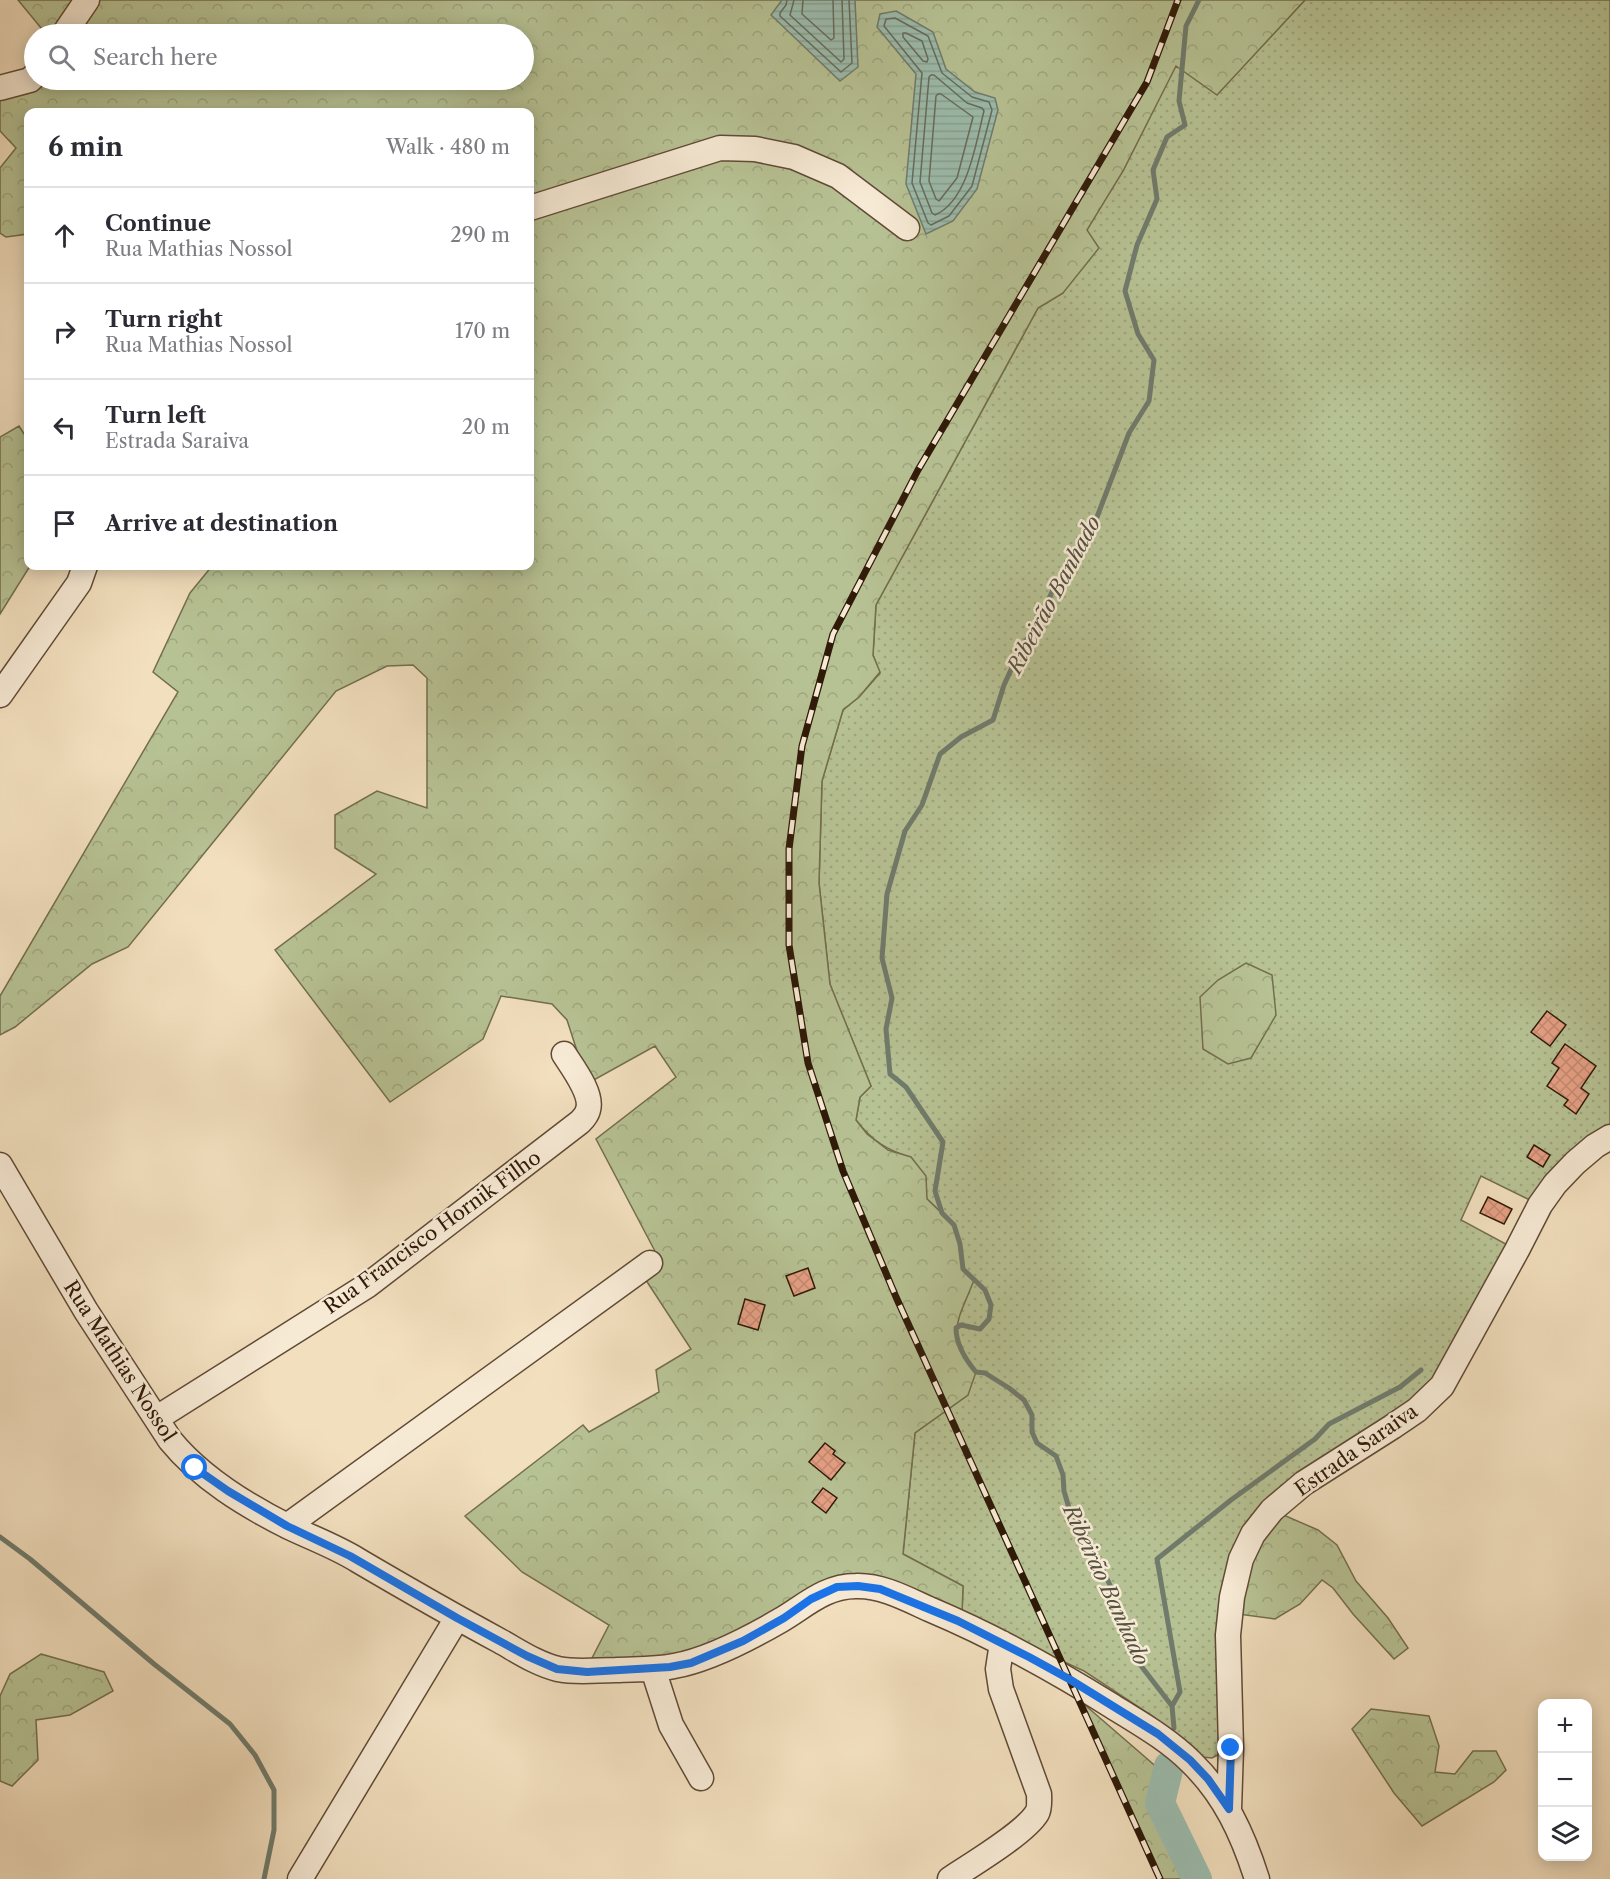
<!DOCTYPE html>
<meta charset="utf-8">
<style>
body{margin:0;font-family:"Libre Caslon Text",serif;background:#f2f2f3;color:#2b2b33}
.controls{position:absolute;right:18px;bottom:18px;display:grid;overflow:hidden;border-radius:12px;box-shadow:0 3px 15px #0003}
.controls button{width:54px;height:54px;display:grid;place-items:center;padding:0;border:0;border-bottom:2px solid #e1e1e2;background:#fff;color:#2b2b33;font:30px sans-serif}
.stop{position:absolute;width:18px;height:18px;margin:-14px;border:4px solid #1a73e8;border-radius:50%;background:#fff}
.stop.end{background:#1a73e8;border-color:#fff;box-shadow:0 2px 6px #0008}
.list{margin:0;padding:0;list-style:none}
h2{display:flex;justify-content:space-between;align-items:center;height:78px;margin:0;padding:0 24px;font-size:26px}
h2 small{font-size:20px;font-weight:400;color:#7c7c81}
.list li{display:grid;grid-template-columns:39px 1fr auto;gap:18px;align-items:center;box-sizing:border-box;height:96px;padding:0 24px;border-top:2px solid #e1e1e2}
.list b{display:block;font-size:22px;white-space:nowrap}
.list p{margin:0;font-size:20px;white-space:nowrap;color:#7c7c81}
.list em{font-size:20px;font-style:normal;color:#7c7c81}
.icon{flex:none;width:33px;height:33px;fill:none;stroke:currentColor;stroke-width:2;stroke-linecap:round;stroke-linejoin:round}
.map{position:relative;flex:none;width:1610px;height:1879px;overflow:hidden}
.search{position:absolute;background:#fff;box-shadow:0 3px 15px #0003;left:24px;top:24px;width:510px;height:66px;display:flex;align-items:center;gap:15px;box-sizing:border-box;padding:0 21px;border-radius:33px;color:#7c7c81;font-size:22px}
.panel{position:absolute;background:#fff;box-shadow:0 3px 15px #0003;left:24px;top:108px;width:510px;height:462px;border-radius:12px}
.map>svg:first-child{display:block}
</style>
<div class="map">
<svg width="1610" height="1879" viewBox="0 0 1610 1879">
<defs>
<pattern id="grass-dots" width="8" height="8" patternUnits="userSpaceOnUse" patternTransform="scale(1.5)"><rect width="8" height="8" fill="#b7c294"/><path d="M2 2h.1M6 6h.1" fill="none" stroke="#9ea67e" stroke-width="1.8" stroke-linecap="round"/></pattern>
<pattern id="forest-crowns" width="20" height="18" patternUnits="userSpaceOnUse" patternTransform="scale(1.5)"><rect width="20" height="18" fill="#b7c294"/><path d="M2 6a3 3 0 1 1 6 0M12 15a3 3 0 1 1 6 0" fill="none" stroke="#9ea67e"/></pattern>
<pattern id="water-rules" width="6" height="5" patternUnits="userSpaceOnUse" patternTransform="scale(1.5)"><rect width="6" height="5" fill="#9cbdae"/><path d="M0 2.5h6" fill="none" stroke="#87a294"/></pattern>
<pattern id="building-cross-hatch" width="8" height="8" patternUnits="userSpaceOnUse" patternTransform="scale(1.5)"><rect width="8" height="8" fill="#e7a186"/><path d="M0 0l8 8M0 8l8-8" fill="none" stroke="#c68a72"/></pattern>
</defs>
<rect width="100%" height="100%" fill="#f2dfbe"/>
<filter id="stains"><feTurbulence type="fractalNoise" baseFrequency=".00333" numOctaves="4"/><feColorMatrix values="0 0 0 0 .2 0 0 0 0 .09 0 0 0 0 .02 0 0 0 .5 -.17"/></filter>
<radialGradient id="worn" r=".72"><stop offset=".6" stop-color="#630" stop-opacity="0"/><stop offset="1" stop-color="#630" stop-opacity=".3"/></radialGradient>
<path fill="url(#grass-dots)" stroke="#736e4e" stroke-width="1.5" d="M1305 0H1610V1137L1540 1205 1481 1176 1461 1220 1517 1250 1442 1386 1304 1483 1241 1559 1231 1748 1212 1758 1202 1757 1154 1717 1084 1671 962 1615 963 1586 903 1554 915 1433 968 1395 964 1357 956 1337 963 1269 960 1244 942 1213 927 1199 911 1158C886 1149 873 1142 856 1120L860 1097 871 1086 830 985 819 883 822 781 843 710 859 697 880 673 873 655 876 605 1038 308 1063 293 1086 230 1123 171 1176 65 1217 94Z"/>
<path fill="url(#forest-crowns)" stroke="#736e4e" stroke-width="1.5" d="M18 0H1305L1217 95 1176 66 1123 171 1087 230 1099 248 1063 293 1038 308 876 605 873 655 880 672 859 697 843 710 822 781 819 883 830 984 871 1086 860 1097 856 1120 867 1134 888 1150 911 1157 926 1176 927 1199 954 1225 960 1244 963 1269 974 1280C958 1322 944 1333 976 1372L968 1395 915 1433 903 1554 963 1586 962 1615 879 1582 688 1656 590 1662 609 1625 522 1572 465 1516 583 1425 589 1432 659 1392 656 1370 691 1349 640 1271 657 1255 596 1139 676 1077 655 1046 583 1086 567 1058 577 1051 567 1020 552 1004 501 996 483 1039 390 1102 275 950 376 874 335 848V815L377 791 427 808V678L413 665 387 666 336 691 128 947 92 964 15 1027 0 1035V996L178 692 153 672 190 593 212 566H530V112H28V234L6 237 0 233V168L16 148 0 131V88L34 80H524V34H46Z
M19 426 28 440V566H30L0 614V437Z
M1246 963 1272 975 1276 1015 1251 1058 1228 1064 1203 1049 1200 997 1218 980Z
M1272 1510 1318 1530 1337 1545 1356 1581 1388 1618 1408 1648 1394 1659 1353 1614 1333 1588 1322 1580 1300 1604 1275 1619 1230 1613Z
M41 1654 104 1672 113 1691 70 1715 36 1720 38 1760 12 1786 0 1781V1696L10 1674Z
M1078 1699 1167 1776 1160 1803 1197 1879H1160Z
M1371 1709 1429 1716 1439 1746 1435 1772 1455 1774 1473 1751H1496L1506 1770 1494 1782 1422 1826 1394 1793 1352 1729Z"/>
<path fill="url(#water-rules)" stroke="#707b6c" stroke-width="1.5" d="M782 0H855L858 67 840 81 771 15Z
M896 11 933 32 946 69 975 92 995 98 998 110 977 189 953 221 926 234 906 184 916 74 877 27 880 14Z"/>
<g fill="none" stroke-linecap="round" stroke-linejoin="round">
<path stroke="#666b5b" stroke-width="1.5" d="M787 0 786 5 780 13V16L841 72 852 63 849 0
M794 0 790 15 841 62 844 59 842 0
M803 0 802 14 831 40 834 38 833 0
M895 18 928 36 942 73 972 97 989 102 992 110 972 186 949 216 931 225 928 223 912 183 922 73 884 26 886 19Z
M903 33H906L922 41 928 59 927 62 923 61 903 37Z
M931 75H934L967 103 982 108 984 111C976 142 968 201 935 215L932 213 920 182 929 77Z
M938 94H941L973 117 957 178 939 201 936 199 929 181 936 96Z"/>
<path stroke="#707b6c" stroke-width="5" d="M0 1537 30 1559 154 1664 230 1724 255 1755 274 1790V1830L264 1879
M1172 1706 1180 1692 1157 1559 1231 1500 1315 1439 1329 1424 1400 1387 1421 1370
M1174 1728 1172 1706 1135 1658 1125 1633 1116 1598 1093 1549 1069 1508 1064 1491 1063 1475 1056 1456 1037 1443 1032 1432V1415L1024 1400 1009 1388 985 1373 976 1372C965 1359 956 1345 956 1328L961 1325 980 1329 989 1319 991 1305 985 1290 963 1269 960 1244 954 1225 942 1213 935 1191 943 1142 906 1087 890 1074 886 1029 892 998 882 958 887 894 905 831 922 805 940 754 961 737 993 720 1004 685 1020 650 1037 623 1052 592 1097 517 1129 433 1149 401 1154 360 1138 334 1125 291 1137 245 1157 199 1153 170 1167 137 1185 125 1179 101 1186 26 1199 0"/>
<path stroke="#9cbdae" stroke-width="30" d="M1169 1766 1160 1803 1197 1879"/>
</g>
<path fill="url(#building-cross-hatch)" stroke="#2f1908" stroke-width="1.5" d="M1547 1011 1566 1025 1550 1046 1531 1032Z
M1565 1044 1596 1066 1581 1088 1589 1094 1576 1114 1564 1105 1568 1100 1547 1086 1559 1068 1552 1063Z
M1534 1145 1550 1155 1543 1167 1527 1157Z
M1488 1197 1512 1209 1504 1224 1480 1213Z
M808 1268 815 1288 794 1296 786 1276Z
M745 1299 765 1305 758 1330 738 1324Z
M825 1443 835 1451 833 1454 845 1463 831 1480 809 1462Z
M823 1488 837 1498 826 1513 812 1502Z"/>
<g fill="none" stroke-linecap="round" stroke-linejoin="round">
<g stroke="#604a36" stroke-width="27">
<path id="minor" d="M64 34 87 0
M0 88 30 80 34 76
M530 208 720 148 755 149 794 157 838 176 907 228
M0 695 79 583 85 566
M0 1165 86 1311 170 1440C201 1478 245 1505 289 1527 312 1538 337 1547 359 1561 405 1588 452 1615 500 1641 518 1651 537 1664 558 1669 577 1673 597 1670 616 1670 635 1669 655 1670 674 1666 708 1660 750 1638 781 1620 805 1606 825 1586 856 1586 881 1585 907 1599 929 1609 993 1636 1053 1669 1112 1706 1139 1723 1168 1739 1191 1762 1225 1795 1243 1835 1257 1879
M157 1418 368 1285 580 1122C583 1119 587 1114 588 1110 593 1094 573 1068 564 1054
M287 1526 650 1263
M653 1669 671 1725 701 1778
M1229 1809 1231 1748 1228 1635 1232 1597 1241 1559 1253 1534 1272 1510 1304 1483 1392 1427 1417 1410 1442 1386 1517 1250 1540 1205 1555 1184 1575 1163 1595 1146 1610 1137
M300 1879 457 1618
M950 1879C971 1865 1025 1833 1037 1813 1040 1808 1039 1800 1039 1794L1001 1689 998 1669 1002 1643"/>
</g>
<use href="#minor" stroke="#f7ead5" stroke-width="24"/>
<g stroke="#2f1908" stroke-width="7">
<path id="rail" d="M1160 1879 896 1297 843 1171 808 1063 789 945V849L802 746 833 634 918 470 1147 82 1178 0"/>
</g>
<use href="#rail" stroke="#f7ead5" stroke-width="4.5" stroke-dasharray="14" stroke-linecap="butt"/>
</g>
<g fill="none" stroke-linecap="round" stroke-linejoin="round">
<path stroke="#1a73e8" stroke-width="8" d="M195 1468 228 1491 287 1526 350 1556 457 1618 527 1656 557 1669 587 1672 670 1667 691 1663 743 1641 784 1618 811 1599 837 1587 858 1586 880 1589 958 1621 1029 1657 1069 1679 1158 1734 1190 1760 1208 1779 1229 1809 1231 1748"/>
</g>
<g text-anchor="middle" stroke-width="5" stroke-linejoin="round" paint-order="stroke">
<g font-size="20" fill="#2f1908" stroke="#f7ead5">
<text transform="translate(432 1232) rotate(-36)" y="7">Rua Francisco Hornik Filho</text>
<text transform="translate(120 1361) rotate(57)" y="7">Rua Mathias Nossol</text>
<text transform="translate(1356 1450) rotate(-35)" y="7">Estrada Saraiva</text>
</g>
<g font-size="21" font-style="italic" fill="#555242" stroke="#f7ead5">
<text transform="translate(1054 595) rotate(-62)" y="7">Ribeirão Banhado</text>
<text transform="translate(1106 1585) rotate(65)" y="7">Ribeirão Banhado</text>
</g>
</g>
<rect width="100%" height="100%" filter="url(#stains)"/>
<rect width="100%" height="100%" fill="url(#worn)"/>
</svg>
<div class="controls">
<button>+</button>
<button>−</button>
<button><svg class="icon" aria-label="layers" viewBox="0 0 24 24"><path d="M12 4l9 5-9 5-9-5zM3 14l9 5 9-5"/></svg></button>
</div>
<div class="stop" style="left:195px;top:1468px"></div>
<div class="stop end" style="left:1231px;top:1748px"></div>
<div class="search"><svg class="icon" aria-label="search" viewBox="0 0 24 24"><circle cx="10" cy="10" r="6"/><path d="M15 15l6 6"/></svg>Search here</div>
<section class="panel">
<h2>6 min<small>Walk · 480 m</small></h2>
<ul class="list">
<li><svg class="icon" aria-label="ahead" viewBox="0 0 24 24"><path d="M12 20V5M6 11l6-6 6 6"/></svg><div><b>Continue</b><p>Rua Mathias Nossol</p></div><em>290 m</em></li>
<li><svg class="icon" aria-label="right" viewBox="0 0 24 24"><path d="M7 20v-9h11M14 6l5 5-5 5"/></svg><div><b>Turn right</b><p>Rua Mathias Nossol</p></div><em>170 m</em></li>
<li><svg class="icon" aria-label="left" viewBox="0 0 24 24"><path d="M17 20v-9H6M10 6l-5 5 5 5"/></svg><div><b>Turn left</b><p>Estrada Saraiva</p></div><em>20 m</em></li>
<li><svg class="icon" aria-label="arrive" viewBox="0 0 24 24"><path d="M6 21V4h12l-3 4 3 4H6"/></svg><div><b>Arrive at destination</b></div></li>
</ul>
</section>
</div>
